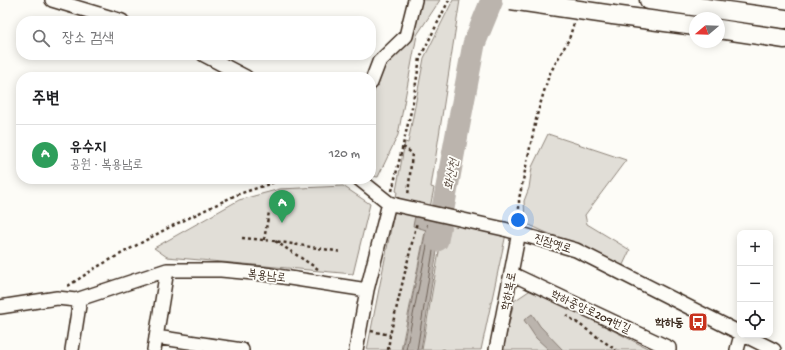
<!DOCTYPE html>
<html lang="ko">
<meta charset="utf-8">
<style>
body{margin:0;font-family:"Gochi Hand","Poor Story",sans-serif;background:#f2f2f2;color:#202124}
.controls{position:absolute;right:12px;bottom:12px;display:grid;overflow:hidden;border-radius:8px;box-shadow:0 2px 10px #0003}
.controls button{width:36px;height:36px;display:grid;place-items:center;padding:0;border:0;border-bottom:1px solid #e0e0e0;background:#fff;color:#202124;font:20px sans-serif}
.compass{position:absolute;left:689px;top:12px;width:36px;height:36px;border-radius:50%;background:#fff;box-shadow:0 2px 10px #0003;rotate:251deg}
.you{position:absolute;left:518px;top:220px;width:14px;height:14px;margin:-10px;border:3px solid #fff;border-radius:50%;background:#1a73e8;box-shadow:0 0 0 6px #1a73e833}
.badge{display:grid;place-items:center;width:26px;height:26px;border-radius:50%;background:#c8321e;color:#fff;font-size:13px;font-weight:700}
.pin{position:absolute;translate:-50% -33px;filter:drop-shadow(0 1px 2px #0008)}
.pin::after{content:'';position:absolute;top:21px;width:14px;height:12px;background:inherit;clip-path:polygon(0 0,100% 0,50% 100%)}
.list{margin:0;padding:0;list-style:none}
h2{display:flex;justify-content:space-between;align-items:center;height:52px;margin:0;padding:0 16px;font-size:17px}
h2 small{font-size:13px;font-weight:400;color:#757577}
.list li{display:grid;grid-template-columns:26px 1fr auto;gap:12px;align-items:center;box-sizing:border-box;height:60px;padding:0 16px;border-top:1px solid #e0e0e0}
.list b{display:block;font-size:15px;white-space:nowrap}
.list p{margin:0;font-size:13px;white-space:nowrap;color:#757577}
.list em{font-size:13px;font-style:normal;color:#757577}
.icon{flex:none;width:22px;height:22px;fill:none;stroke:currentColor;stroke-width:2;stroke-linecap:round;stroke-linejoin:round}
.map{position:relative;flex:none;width:785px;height:350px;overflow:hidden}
.search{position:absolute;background:#fff;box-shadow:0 2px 10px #0003;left:16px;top:16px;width:360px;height:44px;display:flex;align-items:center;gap:10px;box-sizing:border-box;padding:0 14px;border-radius:16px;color:#757577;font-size:15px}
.panel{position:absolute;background:#fff;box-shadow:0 2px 10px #0003;left:16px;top:72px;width:360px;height:112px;border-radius:16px}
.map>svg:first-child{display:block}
</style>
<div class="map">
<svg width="785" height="350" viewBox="0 0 785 350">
<rect width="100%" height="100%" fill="#fdfcf7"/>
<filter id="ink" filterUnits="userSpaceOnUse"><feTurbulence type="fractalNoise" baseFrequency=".025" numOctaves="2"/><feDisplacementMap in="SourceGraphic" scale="8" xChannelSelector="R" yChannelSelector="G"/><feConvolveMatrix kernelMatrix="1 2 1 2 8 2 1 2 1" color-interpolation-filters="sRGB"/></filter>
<g filter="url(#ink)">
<path fill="#e1ded7" stroke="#8e847a" d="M421 0H440L417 35 398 135 378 177 371 176V100L384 64Z
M453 0H460L431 187 434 188 401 350H367L394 213 397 191H396L405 142 408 143 424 58Z
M548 134 626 160 585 215 587 224 630 250 622 267 525 223 524 201 529 188 532 167Z
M343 186 370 204 353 274 167 257 154 248 239 200 280 189Z
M444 223 506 234 481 350H422Z
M532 289 651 350H503L514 301Z"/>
<path fill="#bbb4ad" stroke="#887d74" d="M415 216 442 221 421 350H402L426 230 413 226Z
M532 314 540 326 563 350H549L536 338 524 320Z"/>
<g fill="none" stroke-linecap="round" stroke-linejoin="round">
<path stroke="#6e6157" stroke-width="1" d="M406 350 430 231 427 225 429 223 437 226 417 350"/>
<path stroke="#bbb4ad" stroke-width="23" d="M437 240 474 44 492 0"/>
<g stroke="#3b2a1e" stroke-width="16">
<path id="minor" d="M52 0 122 21
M204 55 246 77
M371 83 379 62 406 36 415 0
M359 179 389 203 396 205
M504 229 576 250 740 333
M512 274 669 348V350
M0 307 57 298 76 300 167 270H221L264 274 367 290
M744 335 774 350
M156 337 242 350
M72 350 80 299
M154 350 167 270
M356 350 367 290 389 203
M496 350 519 232
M737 350 741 335"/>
</g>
<g stroke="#3b2a1e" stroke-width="21">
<path id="highway" d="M649 0 785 19
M613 15 695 26
M719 29 785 39"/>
</g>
<path stroke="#3b2a1e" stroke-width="2.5" stroke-dasharray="3 3" stroke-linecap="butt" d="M403 147 412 153 408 196
M392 191 412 107 420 58 449 0
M519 221V199L537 115 549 75 569 39 574 23
M242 238 275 241
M264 240 269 212
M318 269 275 241 341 252
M68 286 97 267 168 228 236 195 275 182 306 179
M566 315 616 350
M371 331 390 335
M388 350 390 335 417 222
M443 350V349"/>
<use href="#minor" stroke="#fdfcf7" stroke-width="13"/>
<use href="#highway" stroke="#fdfcf7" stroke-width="18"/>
<g stroke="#3b2a1e" stroke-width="16" stroke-linecap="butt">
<path id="minor-bridge" d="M396 205 504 229"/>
</g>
<g stroke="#3b2a1e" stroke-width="21" stroke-linecap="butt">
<path id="highway-bridge" d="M511 0 613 15"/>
</g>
<use href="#minor-bridge" stroke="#fdfcf7" stroke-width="13"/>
<use href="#highway-bridge" stroke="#fdfcf7" stroke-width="18"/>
</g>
</g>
<defs>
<g id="bus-square" transform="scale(1)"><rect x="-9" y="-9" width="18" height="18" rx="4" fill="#c8321e" stroke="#fdfcf7"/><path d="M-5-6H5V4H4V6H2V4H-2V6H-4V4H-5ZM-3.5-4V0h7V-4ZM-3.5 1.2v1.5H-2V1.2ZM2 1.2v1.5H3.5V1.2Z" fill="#fff"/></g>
</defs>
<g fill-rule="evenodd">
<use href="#bus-square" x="698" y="322"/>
</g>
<g text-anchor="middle" stroke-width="3.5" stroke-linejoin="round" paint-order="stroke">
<g font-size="12" fill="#3b2a1e" stroke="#fdfcf7">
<text transform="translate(553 243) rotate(18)" y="4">진잠옛로</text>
<text transform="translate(267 275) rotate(7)" y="4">복용남로</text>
<text transform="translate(508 291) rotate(-79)" y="4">학하북로</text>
<text transform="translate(591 311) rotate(25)" y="4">학하중앙로209번길</text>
</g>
<g font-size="12" font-weight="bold" fill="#3b2a1e" stroke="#fdfcf7" text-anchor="end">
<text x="684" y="326">학하동</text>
</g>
<g font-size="13" font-style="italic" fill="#615349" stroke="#fdfcf7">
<text transform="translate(450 174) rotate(-79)" y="5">화산천</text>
</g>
</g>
</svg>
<div class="controls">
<button>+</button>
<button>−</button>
<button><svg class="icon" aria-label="locate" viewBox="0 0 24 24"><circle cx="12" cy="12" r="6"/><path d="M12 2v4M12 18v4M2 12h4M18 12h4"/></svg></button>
</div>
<svg class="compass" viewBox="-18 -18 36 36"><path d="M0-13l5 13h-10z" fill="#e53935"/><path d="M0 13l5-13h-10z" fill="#757577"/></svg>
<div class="you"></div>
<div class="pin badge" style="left:282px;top:223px;background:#2e9e5b">A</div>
<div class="search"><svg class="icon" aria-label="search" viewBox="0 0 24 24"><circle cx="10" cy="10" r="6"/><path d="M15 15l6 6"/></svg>장소 검색</div>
<section class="panel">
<h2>주변<small></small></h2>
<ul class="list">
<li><span class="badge" style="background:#2e9e5b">A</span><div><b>유수지</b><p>공원 · 복용남로</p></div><em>120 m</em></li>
</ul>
</section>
</div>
